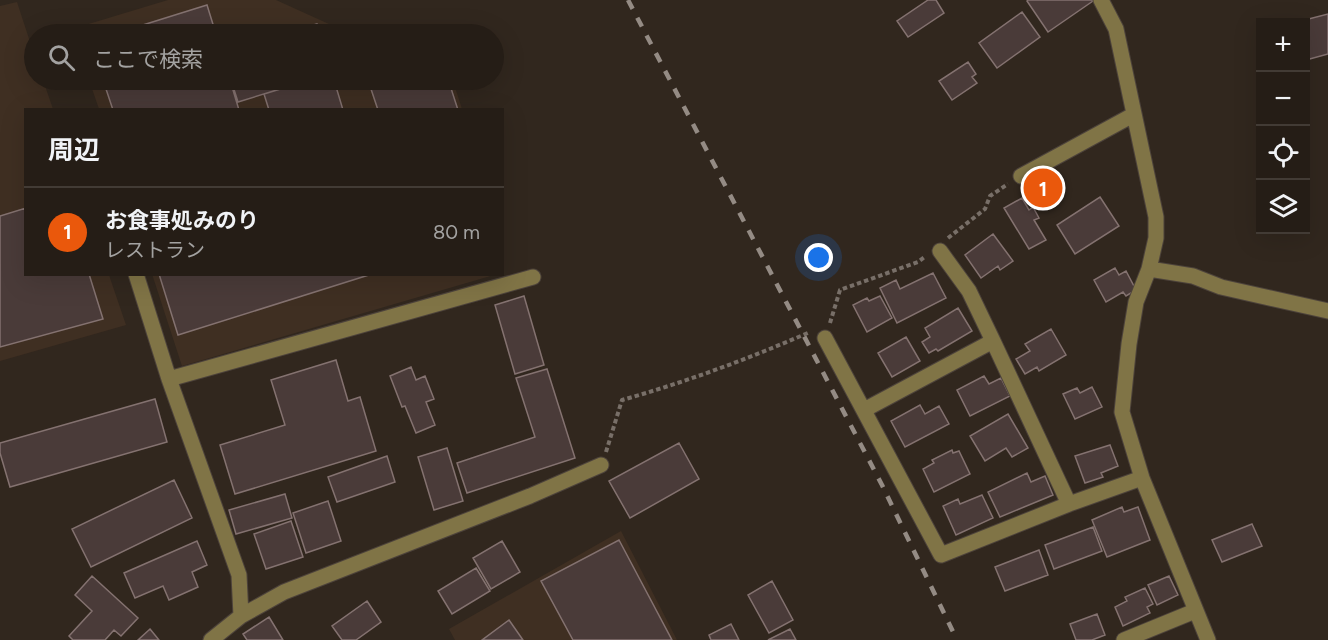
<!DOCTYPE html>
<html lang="ja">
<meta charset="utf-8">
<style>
body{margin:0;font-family:Figtree,"Noto Sans JP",sans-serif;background:#312a23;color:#f1f3f6}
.controls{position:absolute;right:18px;top:18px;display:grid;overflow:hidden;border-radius:0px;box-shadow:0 6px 24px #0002}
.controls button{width:54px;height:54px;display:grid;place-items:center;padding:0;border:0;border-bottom:2px solid #423b35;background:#251d16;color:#f1f3f6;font:30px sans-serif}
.you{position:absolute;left:819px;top:258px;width:21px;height:21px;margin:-15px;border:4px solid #fff;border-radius:50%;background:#1a73e8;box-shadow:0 0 0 9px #1a73e833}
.badge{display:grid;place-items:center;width:39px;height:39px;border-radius:50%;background:#ea580c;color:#fff;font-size:20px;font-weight:700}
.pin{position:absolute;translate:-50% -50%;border:3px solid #fff;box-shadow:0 2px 6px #0006}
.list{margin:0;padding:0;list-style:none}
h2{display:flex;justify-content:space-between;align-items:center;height:78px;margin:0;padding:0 24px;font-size:26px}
h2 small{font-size:20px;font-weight:400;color:#a3a2a1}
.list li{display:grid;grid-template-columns:39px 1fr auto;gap:18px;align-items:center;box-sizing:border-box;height:90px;padding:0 24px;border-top:2px solid #423b35}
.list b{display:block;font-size:22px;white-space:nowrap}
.list p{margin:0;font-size:20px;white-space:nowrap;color:#a3a2a1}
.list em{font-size:20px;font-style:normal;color:#a3a2a1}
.icon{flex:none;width:33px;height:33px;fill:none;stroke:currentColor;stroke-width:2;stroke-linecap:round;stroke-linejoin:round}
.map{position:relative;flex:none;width:1328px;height:640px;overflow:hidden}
.search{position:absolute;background:#251d16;box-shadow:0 6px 24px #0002;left:24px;top:24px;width:480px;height:66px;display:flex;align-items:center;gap:15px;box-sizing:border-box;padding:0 21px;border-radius:33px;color:#a3a2a1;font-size:22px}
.panel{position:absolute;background:#251d16;box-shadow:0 6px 24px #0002;left:24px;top:108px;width:480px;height:168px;border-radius:0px}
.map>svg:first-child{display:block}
</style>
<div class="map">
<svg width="1328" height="640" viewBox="0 0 1328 640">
<rect width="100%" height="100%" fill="#31271e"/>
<path fill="#3f2f22" d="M168 0H276L351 34H74L72 29Z
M17 2 34 54V80H43L53 109 26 110V274L109 275 126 325 0 361V6Z
M89 80H450L453 81 462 109H99Z
M152 274 494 275 182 366Z
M621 531 677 640H455L449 629Z"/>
<path fill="#4a3b39" stroke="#847270" stroke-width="1.5" d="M928 0H936L944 13 908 37 897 21Z
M1028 0H1092L1093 1 1048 32 1027 1Z
M207 5 216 34H114Z
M1022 12 1040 37 997 68 979 43Z
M1328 14V54L1306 60V22H1297Z
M317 24 321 34H284Z
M968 62 976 74 972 77 977 83 952 100 939 81Z
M103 80H230L239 110H113Z
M231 80H309L238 102Z
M310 80H334L343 110H269L264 94Z
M394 80H444L449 82 458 110H378L370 86Z
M1100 197 1119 226 1075 254 1057 225Z
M1022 198 1029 210 1033 207 1039 218 1034 220 1046 240 1029 249 1004 208Z
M26 208V274H89L103 319 0 347V216Z
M993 234 1013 261 1000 270 998 266 981 278 965 255Z
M1115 268 1119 275 1126 271 1136 290 1126 296 1123 292 1106 302 1094 280Z
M933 273 946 298 897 323 880 288 896 280 900 289Z
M159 274H372L178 335Z
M524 296 544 365 515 374 495 305Z
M880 296 892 318 867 332 853 305 867 298 869 301Z
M958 308 972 331 938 351 936 349 929 353 922 342 930 337 925 328Z
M1051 329 1066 355 1039 371 1037 367 1025 374 1016 359 1030 351 1025 344Z
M906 337 920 361 892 377 878 353Z
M336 360 348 401 360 397 376 451 235 494 220 445 285 425 271 380Z
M411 367 416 380 425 376 434 399 426 402 435 425 416 433 405 406 402 407 390 376Z
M547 369 575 458 467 493 457 463 535 437 516 378Z
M984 376 989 384 1001 378 1010 396 970 416 957 390Z
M1092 387 1102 407 1075 419 1063 394 1077 388 1080 393Z
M155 399 167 442 10 487 0 453V443Z
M920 405 925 414 939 406 949 424 905 447 891 421Z
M1008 414 1028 448 1012 457 1006 448 985 461 970 436Z
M679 443 699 479 630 518 609 481Z
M1110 445 1118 466 1101 473 1103 477 1085 483 1075 456Z
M447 448 463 501 434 510 418 457Z
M952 450 953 453 959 451 970 474 934 492 923 469 934 463 932 460Z
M387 456 395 482 337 502 328 477Z
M1027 473 1031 482 1045 476 1053 495 1000 517 988 492Z
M174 480 192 518 91 567 72 529Z
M285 494 292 518 236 534 229 510Z
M982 495 993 518 956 535 943 506 958 499 960 504Z
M328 501 341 541 306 553 293 513Z
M1122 507 1124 512 1138 507 1150 540 1107 557 1092 520Z
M291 521 303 557 266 569 254 534Z
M1252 524 1262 546 1222 562 1212 540Z
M1093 527 1102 551 1054 569 1045 545Z
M619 540 672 640H573L541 581Z
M197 541 207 565 192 572 198 587 169 600 163 586 135 598 124 573Z
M502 541 520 572 491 589 473 558Z
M1039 550 1048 575 1005 591 995 567Z
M476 568 490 591 452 614 438 591Z
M92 576 138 618 121 636 114 630 105 640H73L69 636 92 611 75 595Z
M1169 576 1178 595 1157 605 1148 585Z
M772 581 793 620 769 633 748 595Z
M1145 588 1153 604 1147 607 1150 613 1123 626 1115 607 1127 601 1125 597Z
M367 601 381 622 356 640H342L332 626Z
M1097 614 1105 635 1092 640H1076L1070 624Z
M269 617 283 640H247L243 634Z
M509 620 523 640H482Z
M731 624 739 640H711L709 635Z
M150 629 159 640H138Z
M790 629 796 640H768Z"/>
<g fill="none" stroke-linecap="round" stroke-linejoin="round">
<g stroke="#4d433b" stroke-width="17">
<path id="minor" d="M1101 0 1116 29 1156 217V238L1149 269 1136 302 1129 344 1122 412 1142 478 1208 640
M1021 176 1133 115
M940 251 969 291 993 341
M1149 269 1193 276 1221 287 1328 311
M136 274 169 379 239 575 241 616
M825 338 941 555 1069 504 1142 478
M169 379 533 277
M864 410 993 341 1069 504
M211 640 241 616 284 592 530 496 601 465
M1124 640 1195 611"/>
</g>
<path stroke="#786f68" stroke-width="4" stroke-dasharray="4.5 3" stroke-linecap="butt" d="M948 238 985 209 990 196 1008 184
M830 323 840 290 918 262 926 256
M606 452 622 400C686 382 748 359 810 332"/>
<use href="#minor" stroke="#807446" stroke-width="15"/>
<path stroke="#948b84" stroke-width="4.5" stroke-dasharray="10 10" stroke-linecap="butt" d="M628 0 882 485 957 640"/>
</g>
</svg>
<div class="controls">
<button>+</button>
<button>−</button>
<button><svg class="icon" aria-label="locate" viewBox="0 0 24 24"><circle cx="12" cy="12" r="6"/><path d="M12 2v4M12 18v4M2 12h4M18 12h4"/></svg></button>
<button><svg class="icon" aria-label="layers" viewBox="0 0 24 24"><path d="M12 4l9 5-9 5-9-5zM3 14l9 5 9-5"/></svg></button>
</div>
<div class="you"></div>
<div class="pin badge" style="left:1043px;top:188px">1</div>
<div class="search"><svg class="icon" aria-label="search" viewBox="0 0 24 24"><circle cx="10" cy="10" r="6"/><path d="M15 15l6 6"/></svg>ここで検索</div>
<section class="panel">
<h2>周辺<small></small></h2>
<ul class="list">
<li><span class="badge">1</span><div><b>お食事処みのり</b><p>レストラン</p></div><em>80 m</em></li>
</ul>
</section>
</div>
